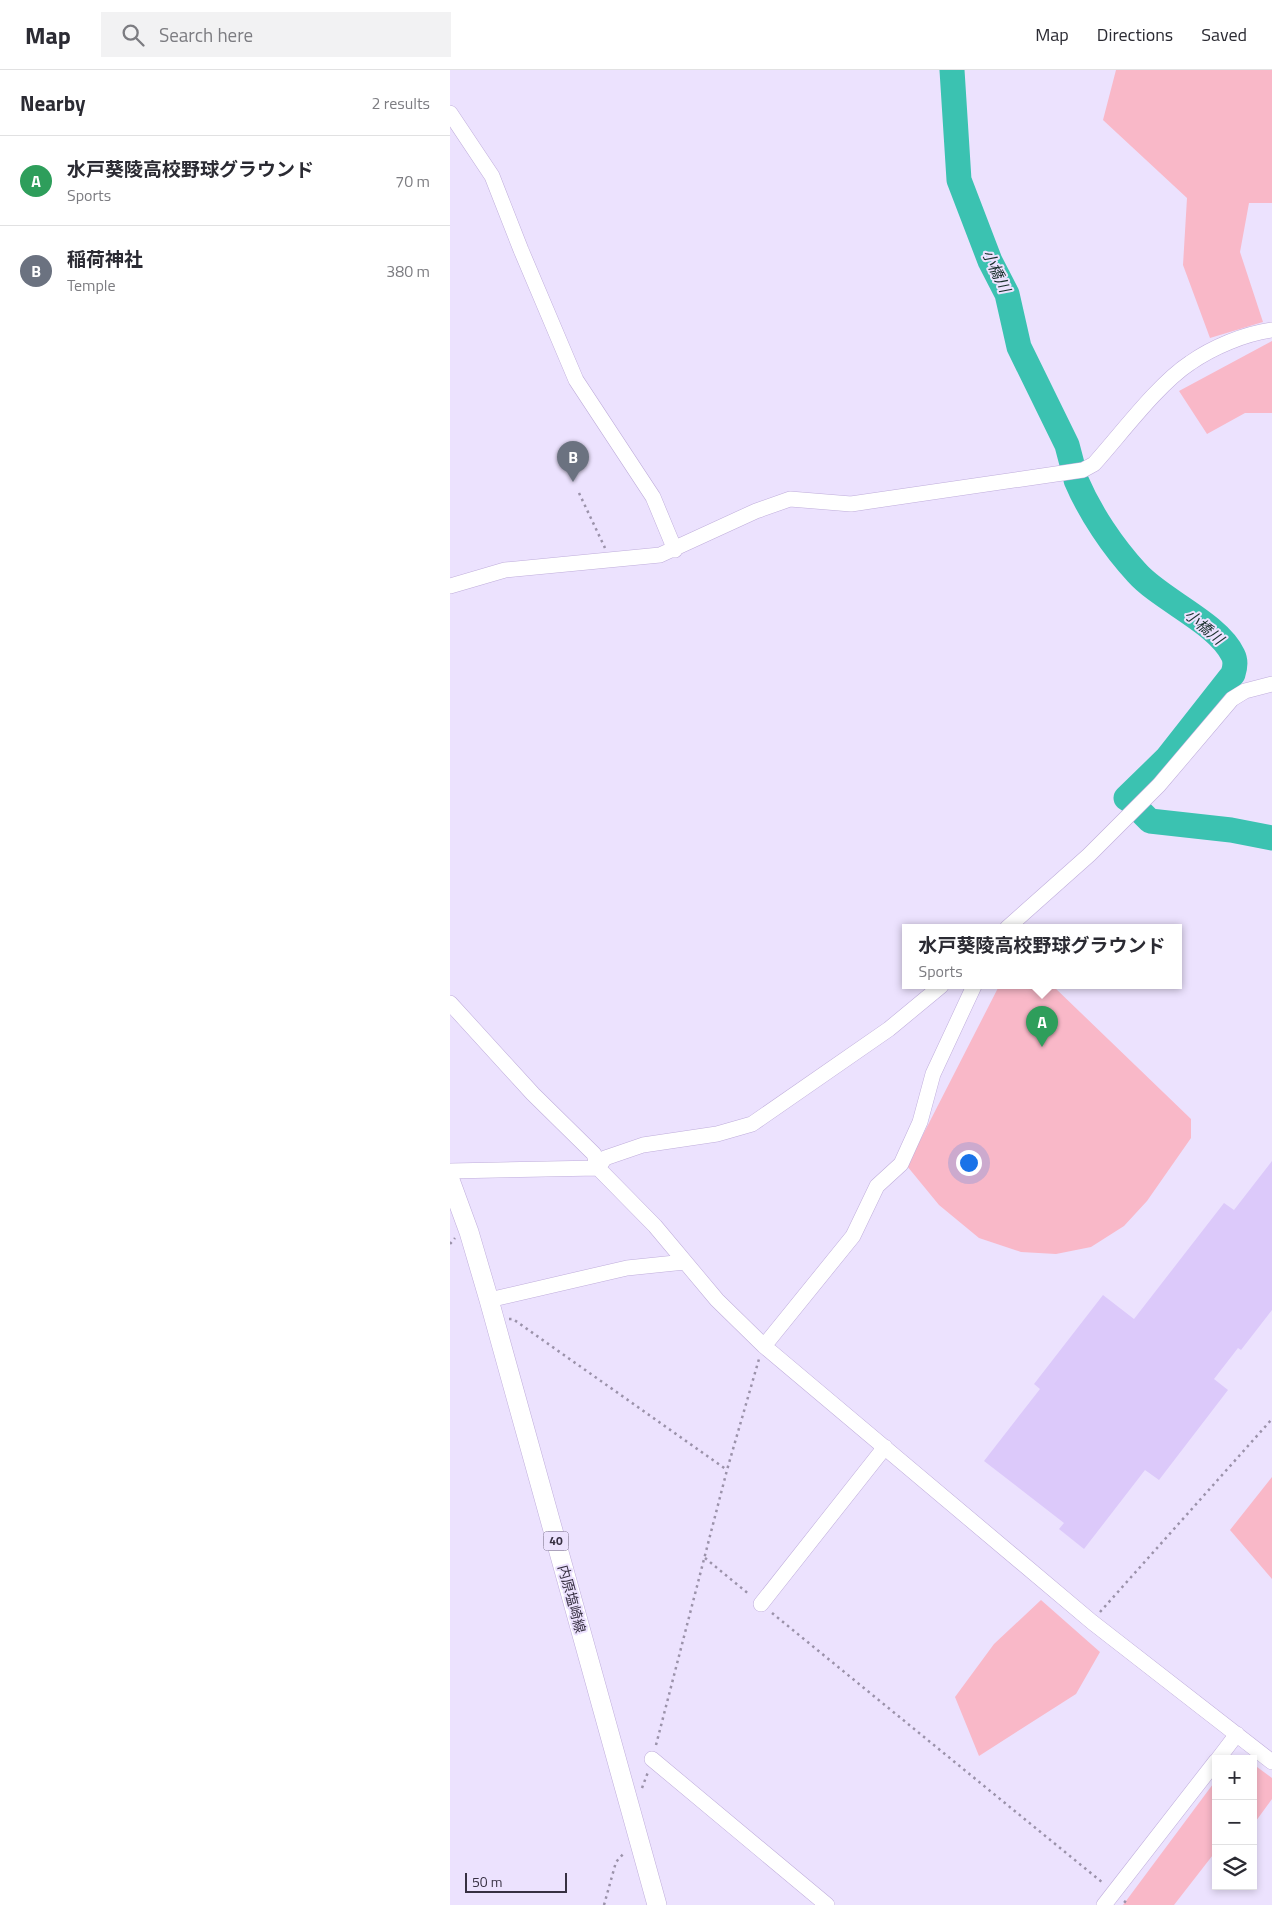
<!DOCTYPE html>
<meta charset="utf-8">
<style>
body{margin:0;font-family:"Titillium Web","Noto Sans JP",sans-serif;background:#f2f2f3;color:#2b2b33}
.controls{position:absolute;right:15px;bottom:15px;display:grid;overflow:hidden;border-radius:0px;box-shadow:0 2px 8px #0003}
.controls button{width:45px;height:45px;display:grid;place-items:center;padding:0;border:0;border-bottom:1px solid #e1e1e2;background:#fff;color:#2b2b33;font:25px sans-serif}
.scale{position:absolute;left:15px;bottom:12px;width:102px;box-sizing:border-box;padding-left:5px;border:2px solid #373042;border-top:0;font-size:14px;line-height:18px;white-space:nowrap;color:#373042;-webkit-text-stroke:4px #ece2fe;paint-order:stroke}
.you{position:absolute;left:518px;top:1092px;width:18px;height:18px;margin:-12px;border:4px solid #fff;border-radius:50%;background:#1a73e8;box-shadow:0 0 0 8px #1a73e833}
.badge{display:grid;place-items:center;width:32px;height:32px;border-radius:50%;background:#647a2b;color:#fff;font-size:16px;font-weight:700}
.pin{position:absolute;translate:-50% -41px;filter:drop-shadow(0 1px 2px #0008)}
.pin::after{content:'';position:absolute;top:26px;width:18px;height:15px;background:inherit;clip-path:polygon(0 0,100% 0,50% 100%)}
.popup{position:absolute;left:452px;top:854px;width:280px;height:65px;box-sizing:border-box;display:grid;place-content:center;border-radius:0px;background:#fff;filter:drop-shadow(0 1px 4px #0005);font-size:16px;white-space:nowrap;color:#7c7c81}
.popup b{font-size:19px;color:#2b2b33}
.popup::after{content:'';position:absolute;left:50%;top:100%;margin-left:-10px;border:10px solid transparent;border-top-color:#fff}
.list{margin:0;padding:0;list-style:none}
h2{display:flex;justify-content:space-between;align-items:center;height:65px;margin:0;padding:0 20px;font-size:21px}
h2 small{font-size:16px;font-weight:400;color:#7c7c81}
.list li{display:grid;grid-template-columns:32px 1fr auto;gap:15px;align-items:center;box-sizing:border-box;height:90px;padding:0 20px;border-top:1px solid #e1e1e2}
.list b{display:block;font-size:19px;white-space:nowrap}
.list p{margin:0;font-size:16px;white-space:nowrap;color:#7c7c81}
.list em{font-size:16px;font-style:normal;color:#7c7c81}
.icon{flex:none;width:28px;height:28px;fill:none;stroke:currentColor;stroke-width:2;stroke-linecap:round;stroke-linejoin:round}
.map{position:relative;flex:none;width:822px;height:1835px;overflow:hidden}
header{display:flex;align-items:center;gap:30px;box-sizing:border-box;height:70px;padding:0 25px;background:#fff;border-bottom:1px solid #e1e1e2}
header strong{font-size:24px}
nav{display:flex;gap:28px;margin-inline-start:auto;font-size:18px}
.search{width:350px;height:45px;background:#f2f2f3;display:flex;align-items:center;gap:12px;box-sizing:border-box;padding:0 18px;border-radius:0px;color:#7c7c81;font-size:19px}
main{display:flex}
aside{flex:1;background:#fff}
.map>svg:first-child{display:block}
</style>
<header>
<strong>Map</strong>
<div class="search"><svg class="icon" aria-label="search" viewBox="0 0 24 24"><circle cx="10" cy="10" r="6"/><path d="M15 15l6 6"/></svg>Search here</div>
<nav><a>Map</a><a>Directions</a><a>Saved</a></nav>
</header>
<main>
<aside>
<h2>Nearby<small>2 results</small></h2>
<ul class="list">
<li><span class="badge" style="background:#2e9e5b">A</span><div><b>水戸葵陵高校野球グラウンド</b><p>Sports</p></div><em>70 m</em></li>
<li><span class="badge" style="background:#6b7280">B</span><div><b>稲荷神社</b><p>Temple</p></div><em>380 m</em></li>
</ul>
</aside>
<div class="map">
<svg width="822" height="1835" viewBox="0 0 822 1835">
<rect width="100%" height="100%" fill="#ece2fe"/>
<path fill="#f9b8c8" d="M666 0H822V133H799L790 182 813 252 760 268 733 195 737 128 653 50Z
M822 271V343H795L757 364 729 321Z
M549 916H603L741 1049V1068L697 1131 674 1156 641 1177 606 1184 571 1182 529 1168 489 1135 457 1096Z
M822 1407V1509L780 1460Z
M591 1530 650 1582 626 1624 529 1686 505 1627 544 1574Z
M803 1694 822 1708V1729L803 1755Z
M766 1710V1781L724 1835H673Z"/>
<g fill="none" stroke-linecap="round" stroke-linejoin="round">
<path stroke="#3bc2b1" stroke-width="25" d="M502 0 509 110 540 191 557 224 569 277 617 375 622 394
M626 410C640 443 663 477 687 503 711 530 768 553 783 585 786 591 785 598 783 604L717 688 676 728 679 730
M690 741 700 751 781 760 822 768"/>
</g>
<path fill="#dcc9fa" d="M822 1091V1240L791 1280 788 1278 764 1309 778 1320 709 1410 695 1400 634 1479 609 1459 614 1453 534 1391 590 1319 584 1314 653 1225 684 1249 774 1133 784 1140Z"/>
<g fill="none" stroke-linecap="round" stroke-linejoin="round">
<g stroke="#bfaddb" stroke-width="16">
<path id="minor" d="M0 43 42 106 71 180 126 310 203 427 225 480
M0 516 55 500 210 485 306 441 340 429 401 434 633 400 644 394C671 364 708 314 740 293 763 277 794 264 822 260
M557 858 639 785 709 715 782 629 795 621 822 614
M0 933 83 1024 144 1084 148 1098
M148 1098 155 1088 193 1075 267 1064 302 1054 439 959 491 916
M0 1101 148 1098 205 1156 267 1230 314 1276 642 1552 822 1692
M39 1230 177 1198 235 1192
M314 1276 403 1166 427 1116 451 1094 470 1052 483 1004 524 916
M311 1534 435 1377
M202 1689 377 1835
M768 1689 787 1664
M654 1835 766 1691"/>
</g>
<g stroke="#bfaddb" stroke-width="20">
<path id="major" d="M0 1110 19 1162 39 1230 207 1835"/>
</g>
<path stroke="#9b92aa" stroke-width="2.5" stroke-dasharray="2.5 4" stroke-linecap="butt" d="M129 423 155 478
M0 1174 5 1168
M59 1249H63L277 1400
M255 1488 300 1525
M650 1542 822 1349
M322 1543 653 1813
M206 1675 277 1400 309 1289
M192 1718 198 1702
M674 1831 679 1835
M154 1835 166 1792 175 1782"/>
<use href="#minor" stroke="#fff" stroke-width="15"/>
<use href="#major" stroke="#fff" stroke-width="19"/>
</g>
<g text-anchor="middle" stroke-width="4" stroke-linejoin="round" paint-order="stroke">
<rect fill="#ece2fe" stroke="#6d657a" stroke-width="1" x="93.5" y="1461.5" width="25" height="19" rx="4"/>
<g font-size="12" font-weight="bold" fill="#373042">
<text x="106" y="1475">40</text>
</g>
<g font-size="14" fill="#373042" stroke="#ece2fe">
<text transform="translate(122 1529) rotate(75)" y="5">内原塩崎線</text>
</g>
<g font-size="15" font-style="italic" fill="#1a302d" stroke="#ece2fe">
<text transform="translate(546 201) rotate(65)" y="5">小橋川</text>
<text transform="translate(754 557) rotate(40)" y="5">小橋川</text>
</g>
</g>
</svg>
<div class="controls">
<button>+</button>
<button>−</button>
<button><svg class="icon" aria-label="layers" viewBox="0 0 24 24"><path d="M12 4l9 5-9 5-9-5zM3 14l9 5 9-5"/></svg></button>
</div>
<div class="scale">50 m</div>
<div class="you"></div>
<div class="pin badge" style="left:592px;top:977px;background:#2e9e5b">A</div>
<div class="popup"><b>水戸葵陵高校野球グラウンド</b>Sports</div>
<div class="pin badge" style="left:123px;top:412px;background:#6b7280">B</div>
</div>
</main>
